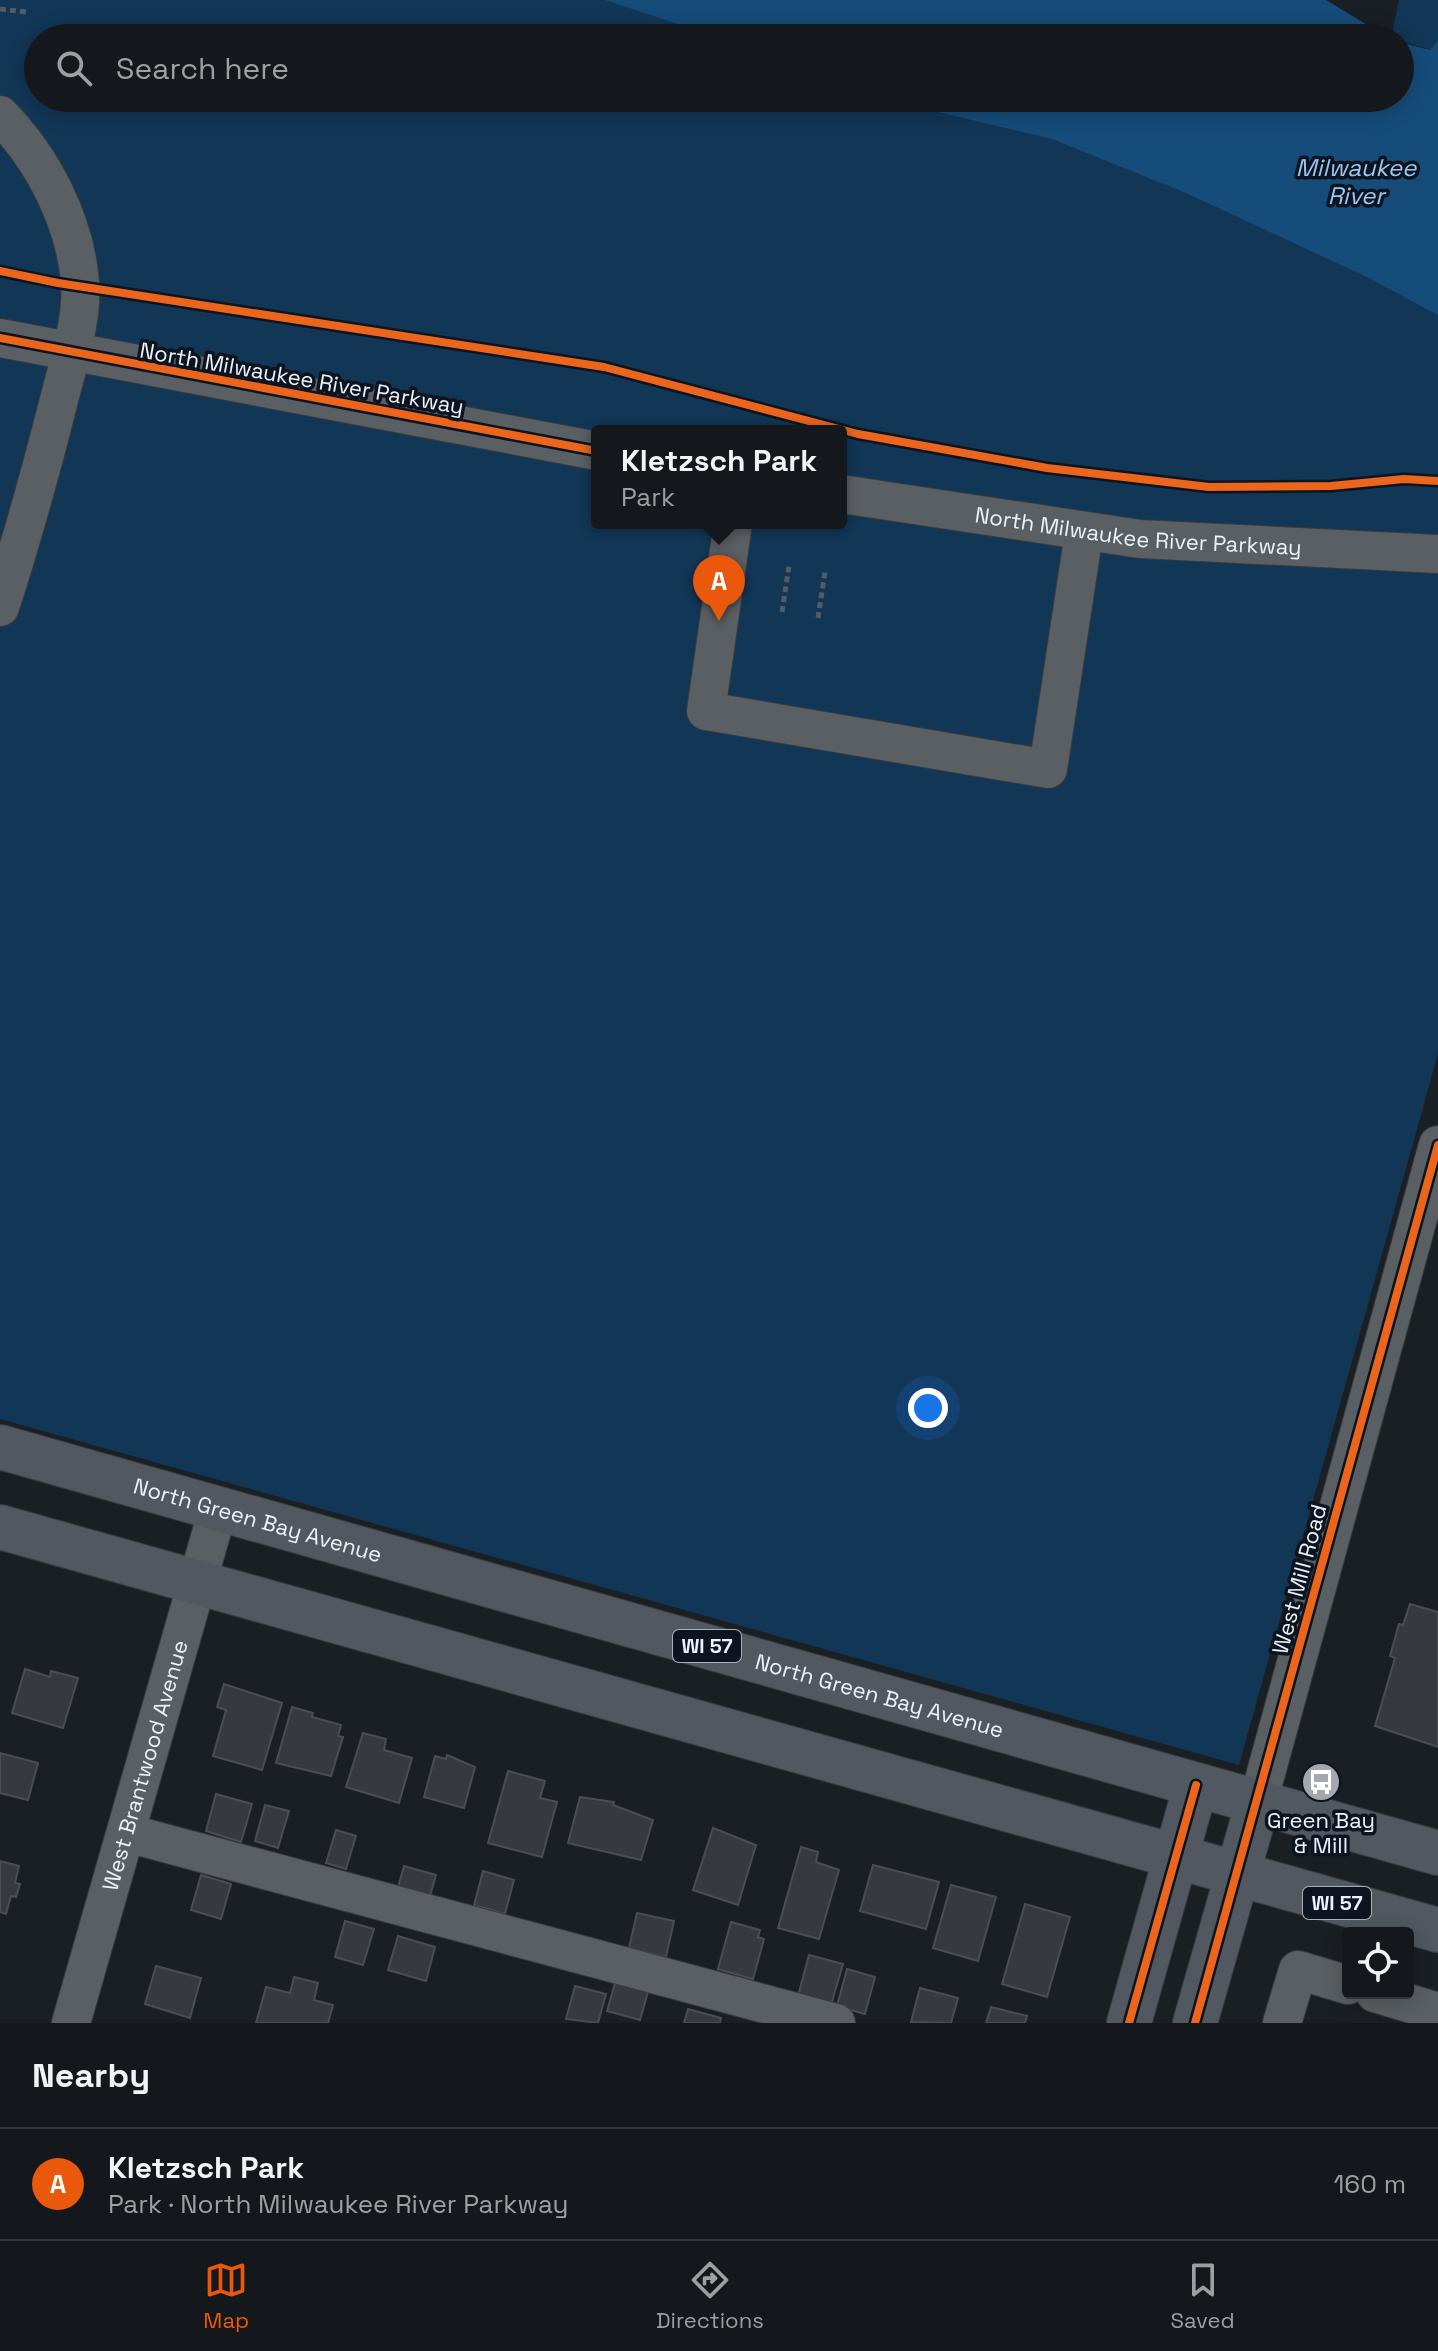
<!DOCTYPE html>
<meta charset="utf-8">
<style>
body{margin:0;font-family:"Space Grotesk",sans-serif;background:#1d2024;color:#f1f3f6}
.controls{position:absolute;right:24px;bottom:24px;display:grid;overflow:hidden;border-radius:8px;box-shadow:0 4px 20px #0003}
.controls button{width:72px;height:72px;display:grid;place-items:center;padding:0;border:0;border-bottom:2px solid #33363a;background:#14171b;color:#f1f3f6;font:40px sans-serif}
.you{position:absolute;left:928px;top:1408px;width:28px;height:28px;margin:-20px;border:6px solid #fff;border-radius:50%;background:#1a73e8;box-shadow:0 0 0 12px #1a73e833}
.badge{display:grid;place-items:center;width:52px;height:52px;border-radius:50%;background:#ea580c;color:#fff;font-size:26px;font-weight:700}
.pin{position:absolute;translate:-50% -66px;filter:drop-shadow(0 2px 4px #0008)}
.pin::after{content:'';position:absolute;top:42px;width:28px;height:24px;background:inherit;clip-path:polygon(0 0,100% 0,50% 100%)}
.popup{position:absolute;left:591px;top:425px;width:256px;height:104px;box-sizing:border-box;display:grid;place-content:center;border-radius:8px;background:#14171b;filter:drop-shadow(0 2px 6px #0005);font-size:26px;white-space:nowrap;color:#9d9fa3}
.popup b{font-size:30px;color:#f1f3f6}
.popup::after{content:'';position:absolute;left:50%;top:100%;margin-left:-16px;border:16px solid transparent;border-top-color:#14171b}
.list{margin:0;padding:0;list-style:none}
h2{display:flex;justify-content:space-between;align-items:center;height:104px;margin:0;padding:0 32px;font-size:34px}
h2 small{font-size:26px;font-weight:400;color:#9d9fa3}
.list li{display:grid;grid-template-columns:52px 1fr auto;gap:24px;align-items:center;box-sizing:border-box;height:112px;padding:0 32px;border-top:2px solid #33363a}
.list b{display:block;font-size:30px;white-space:nowrap}
.list p{margin:0;font-size:26px;white-space:nowrap;color:#9d9fa3}
.list em{font-size:26px;font-style:normal;color:#9d9fa3}
.icon{flex:none;width:44px;height:44px;fill:none;stroke:currentColor;stroke-width:2;stroke-linecap:round;stroke-linejoin:round}
.map{position:relative;flex:none;width:1438px;height:2023px;overflow:hidden}
.search{position:absolute;background:#14171b;box-shadow:0 4px 20px #0003;left:24px;right:24px;top:24px;height:88px;display:flex;align-items:center;gap:20px;box-sizing:border-box;padding:0 28px;border-radius:44px;color:#9d9fa3;font-size:30px}
.sheet{height:216px;background:#14171b}
nav{display:flex;justify-content:space-around;align-items:center;box-sizing:border-box;height:112px;border-top:2px solid #33363a;background:#14171b;font-size:22px;color:#9d9fa3}
nav a{display:grid;justify-items:center;gap:4px}
nav .on{color:#ea580c}
.map>svg:first-child{display:block}
</style>
<div class="map">
<svg width="1438" height="2023" viewBox="0 0 1438 2023">
<rect width="100%" height="100%" fill="#1a1f24"/>
<path fill="#123656" fill-rule="evenodd" d="M0 0H969L1097 38H38V98H1243L1438 188V1054L1239 1765 0 1419ZM597 431H841V523H597Z
M1399 0H1438V52L1391 38Z"/>
<path fill="#164c7a" d="M605 0H1326L1389 38H721Z
M1438 41V315L1367 277 1186 193 1052 139 879 98H1400V42L1430 50Z"/>
<path fill="#363a3f" stroke="#4a4e53" stroke-width="2" d="M1410 1604 1438 1612V1747L1375 1726 1395 1658 1390 1656 1399 1624 1403 1625Z
M25 1669 50 1677 51 1671 78 1678 63 1728 12 1713Z
M224 1684 282 1703 262 1770 213 1756 226 1710 217 1707Z
M292 1707 313 1713 312 1717 341 1725 338 1736 343 1737 331 1776 276 1763Z
M363 1733 386 1739 384 1750 412 1758 399 1803 346 1787Z
M0 1753 38 1763 28 1800 0 1793Z
M447 1755 475 1767 464 1808 424 1797 435 1756 446 1759Z
M508 1771 545 1781 540 1798 557 1802 542 1857 488 1843Z
M216 1794 252 1804 241 1842 206 1831Z
M580 1797 614 1802 613 1805 653 1820 641 1860 568 1843Z
M265 1805 289 1811 278 1848 255 1841Z
M713 1828 756 1845 738 1905 693 1890Z
M336 1830 356 1836 346 1869 326 1863Z
M801 1847 818 1852 816 1862 839 1870 819 1939 778 1928Z
M0 1861 19 1866 15 1883 20 1884 16 1897 11 1896 6 1914 0 1912Z
M873 1865 939 1882 926 1929 860 1911Z
M404 1866 436 1875 430 1896 398 1887Z
M483 1871 514 1880 505 1914 474 1905Z
M201 1875 231 1884 221 1919 191 1910Z
M951 1885 996 1897 978 1961 933 1948Z
M1025 1904 1070 1917 1047 1997 1002 1984Z
M637 1913 674 1921 666 1957 629 1948Z
M345 1921 374 1929 363 1965 335 1957Z
M731 1922 760 1930 758 1937 764 1939 753 1979 718 1969Z
M398 1936 435 1947 426 1981 388 1970Z
M809 1955 843 1964 831 2005 798 1996Z
M156 1966 201 1978 190 2018 145 2004Z
M847 1969 875 1977 865 2014 837 2006Z
M294 1977 318 1983 314 2000 333 2005 328 2023H256L266 1987 290 1993Z
M615 1983 648 1992 640 2020 607 2011Z
M575 1986 606 1994 598 2023 566 2019Z
M920 1988 958 1998 951 2023 911 2022Z
M991 2007 1027 2016 1025 2023H986Z
M688 2009 721 2018 720 2023H684Z"/>
<g fill="none" stroke-linecap="round" stroke-linejoin="round">
<g stroke="#373b40" stroke-width="40">
<g id="minor">
<path d="M0 115C43 159 75 221 80 282 83 318 69 361 60 396 42 467 23 537 0 607"/>
<path d="M0 338 597 451"/>
<path id="s1" d="M841 494 1140 539 1438 554"/>
<path d="M733 523 706 711 1048 769 1084 533"/>
<path d="M1258 1802 1438 1145"/>
<path d="M127 1833 836 2023"/>
<path d="M1375 1993 1438 2012"/>
<path id="s2" d="M71 2023 219 1506"/>
<path d="M1282 2023 1298 1970 1348 1985"/>
</g>
</g>
<g stroke="#373b40" stroke-width="46">
<g id="major">
<path id="s3" d="M0 1447 1438 1853"/>
<path d="M0 1527 1438 1930"/>
<path d="M1129 2023 1196 1785"/>
<path d="M1195 2023 1258 1802"/>
</g>
</g>
<path stroke="#575b60" stroke-width="5" stroke-dasharray="6 4" stroke-linecap="butt" d="M0 9 26 12
M782 612 789 566
M818 618 825 572"/>
<use href="#minor" stroke="#5a5f63" stroke-width="38"/>
<use href="#major" stroke="#515860" stroke-width="44"/>
<g stroke="#0c151f" stroke-width="13">
<path id="cycleway" d="M0 271 58 283 604 367 858 434 1047 468 1209 487 1331 486 1404 479 1438 481
M0 338 597 451
M1129 2023 1196 1785
M1195 2023 1438 1145"/>
</g>
<use href="#cycleway" stroke="#eb651d" stroke-width="8"/>
</g>
<defs>
<g id="bus-disc" transform="scale(2)"><circle r="9.5" fill="#a2a8ae" stroke="#0c151f"/><path d="M-5-6H5V4H4V6H2V4H-2V6H-4V4H-5ZM-3.5-4V0h7V-4ZM-3.5 1.2v1.5H-2V1.2ZM2 1.2v1.5H3.5V1.2Z" fill="#fff"/></g>
</defs>
<g fill-rule="evenodd">
<use href="#bus-disc" x="1321" y="1782"/>
</g>
<g text-anchor="middle" stroke-width="7" stroke-linejoin="round" paint-order="stroke">
<g fill="#0c151f" stroke="#a8b0b8" stroke-width="2">
<rect x="673" y="1630" width="68" height="32" rx="6"/>
<rect x="1303" y="1887" width="68" height="32" rx="6"/>
</g>
<g font-size="20" font-weight="bold" fill="#ebf2f9">
<text x="707" y="1653">WI 57</text>
<text x="1337" y="1910">WI 57</text>
</g>
<g font-size="22" fill="#ebf2f9" stroke="#0c151f">
<text transform="translate(302 378) rotate(10)" y="8">North Milwaukee River Parkway</text>
<text dy="8" stroke="none"><textPath href="#s1" startOffset="300">North Milwaukee River Parkway</textPath></text>
<text dy="8" stroke="none"><textPath href="#s3" startOffset="268">North Green Bay Avenue</textPath></text>
<text transform="translate(1299 1579) rotate(-75)" y="8">West Mill Road</text>
<text dy="8" stroke="none"><textPath href="#s3" startOffset="914">North Green Bay Avenue</textPath></text>
<text dy="8" stroke="none"><textPath href="#s2" startOffset="268">West Brantwood Avenue</textPath></text>
</g>
<g font-size="22" fill="#ebf2f9" stroke="#0c151f">
<text x="1321" y="1828">Green Bay<tspan x="1321" dy="25">&amp; Mill</tspan></text>
</g>
<g font-size="24" font-style="italic" fill="#9ac6f3" stroke="#0c151f">
<text x="1356" y="176">Milwaukee<tspan x="1356" dy="28">River</tspan></text>
</g>
</g>
</svg>
<div class="controls">
<button><svg class="icon" aria-label="locate" viewBox="0 0 24 24"><circle cx="12" cy="12" r="6"/><path d="M12 2v4M12 18v4M2 12h4M18 12h4"/></svg></button>
</div>
<div class="you"></div>
<div class="pin badge" style="left:719px;top:621px">A</div>
<div class="popup"><b>Kletzsch Park</b>Park</div>
<div class="search"><svg class="icon" aria-label="search" viewBox="0 0 24 24"><circle cx="10" cy="10" r="6"/><path d="M15 15l6 6"/></svg>Search here</div>
</div>
<section class="sheet">
<h2>Nearby<small></small></h2>
<ul class="list">
<li><span class="badge">A</span><div><b>Kletzsch Park</b><p>Park · North Milwaukee River Parkway</p></div><em>160 m</em></li>
</ul>
</section>
<nav>
<a class="on"><svg class="icon" aria-label="map" viewBox="0 0 24 24"><path d="M3 6l6-2 6 2 6-2v14l-6 2-6-2-6 2zM9 4v14M15 6v14"/></svg>Map</a>
<a><svg class="icon" aria-label="directions" viewBox="0 0 24 24"><path d="M12 3l9 9-9 9-9-9zM9 14v-3h6M13 9l2 2-2 2"/></svg>Directions</a>
<a><svg class="icon" aria-label="saved" viewBox="0 0 24 24"><path d="M7 4h10v16l-5-4-5 4z"/></svg>Saved</a>
</nav>
